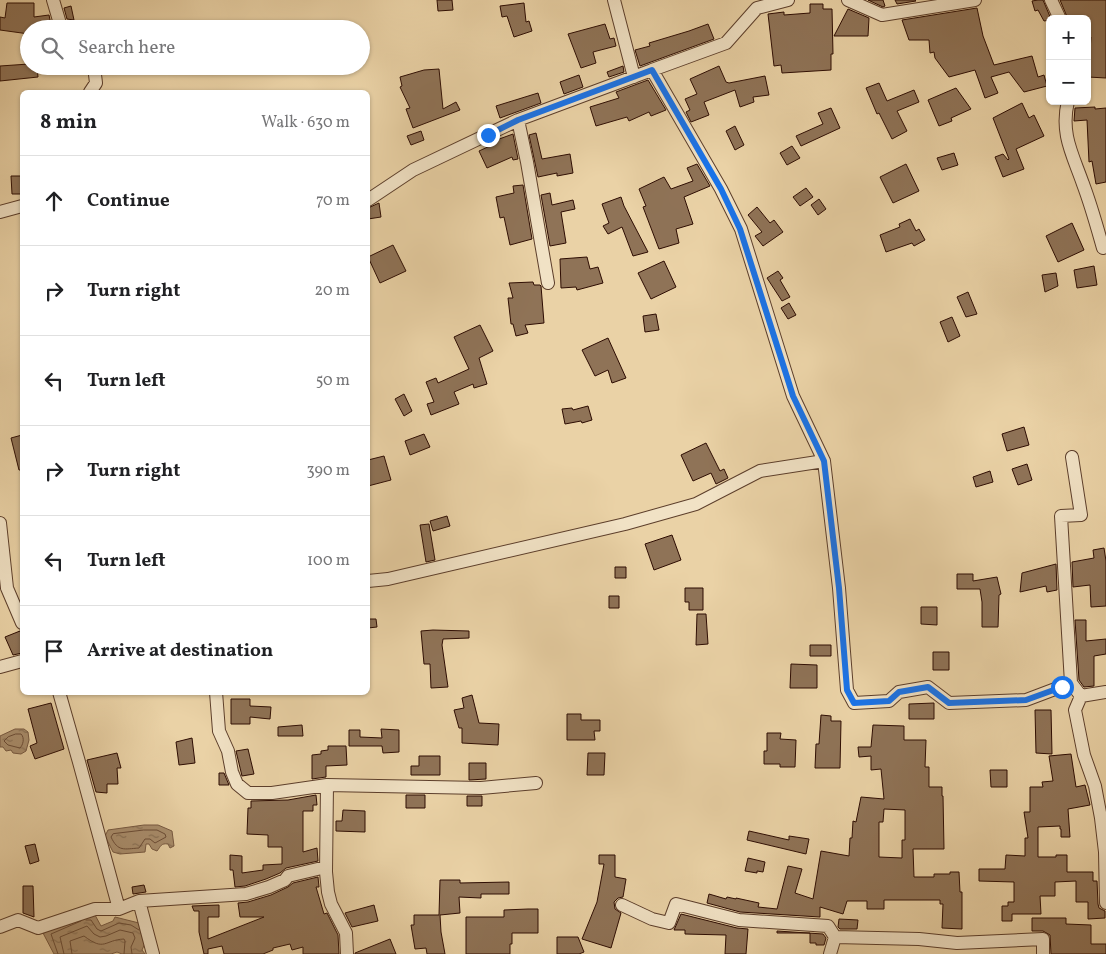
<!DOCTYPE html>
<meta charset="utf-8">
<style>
body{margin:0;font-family:Vollkorn,serif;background:#f6f6f6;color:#202124}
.controls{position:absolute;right:15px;top:15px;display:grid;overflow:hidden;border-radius:8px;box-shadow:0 1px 4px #0004}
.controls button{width:45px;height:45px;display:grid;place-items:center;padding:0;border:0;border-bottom:1px solid #e0e0e0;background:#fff;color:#202124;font:25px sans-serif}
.stop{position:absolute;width:15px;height:15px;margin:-11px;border:4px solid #1a73e8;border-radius:50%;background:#fff}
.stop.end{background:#1a73e8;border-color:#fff;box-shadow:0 1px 5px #0008}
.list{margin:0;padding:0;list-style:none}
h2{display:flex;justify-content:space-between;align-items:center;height:65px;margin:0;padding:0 20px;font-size:21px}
h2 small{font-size:16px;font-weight:400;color:#757577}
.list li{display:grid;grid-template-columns:32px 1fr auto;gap:15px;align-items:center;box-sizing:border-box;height:90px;padding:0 20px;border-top:1px solid #e0e0e0}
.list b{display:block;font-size:19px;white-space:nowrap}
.list em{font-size:16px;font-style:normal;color:#757577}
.icon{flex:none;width:28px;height:28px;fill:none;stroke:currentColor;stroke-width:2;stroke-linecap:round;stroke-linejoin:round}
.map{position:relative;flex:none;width:1106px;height:954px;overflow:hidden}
.search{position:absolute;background:#fff;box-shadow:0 1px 4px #0004;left:20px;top:20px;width:350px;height:55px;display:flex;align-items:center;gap:12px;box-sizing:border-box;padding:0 18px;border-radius:28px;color:#757577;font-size:19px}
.panel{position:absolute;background:#fff;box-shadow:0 1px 4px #0004;left:20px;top:90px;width:350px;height:605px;border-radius:8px}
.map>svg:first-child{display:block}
</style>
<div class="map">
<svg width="1106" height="954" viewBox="0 0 1106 954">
<defs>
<pattern id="water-ripples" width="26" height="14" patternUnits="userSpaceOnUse" patternTransform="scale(1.25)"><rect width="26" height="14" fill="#aa8f6e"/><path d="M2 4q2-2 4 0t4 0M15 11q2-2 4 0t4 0" fill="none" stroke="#8b7358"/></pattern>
</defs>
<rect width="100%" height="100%" fill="#ead2a6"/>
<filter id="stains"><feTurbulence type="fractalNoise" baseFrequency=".004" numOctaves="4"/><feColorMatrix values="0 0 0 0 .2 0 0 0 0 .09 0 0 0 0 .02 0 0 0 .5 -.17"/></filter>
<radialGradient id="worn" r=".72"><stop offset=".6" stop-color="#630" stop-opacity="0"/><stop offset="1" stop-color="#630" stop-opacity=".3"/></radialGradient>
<path fill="url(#water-ripples)" stroke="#785b43" d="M15 729H24L28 732 29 740 26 751 21 754 13 753 11 750 6 751 3 747H0V736Z
M144 825H158L172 831 174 846 170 848 168 844C161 843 161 846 157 851L152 849 149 844H146L145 852 120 854 113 852 105 836 108 830Z
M95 915 101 926 113 921 115 917 139 923 147 939 142 950 145 954H122L117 952 111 954H54L43 933 49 929Z"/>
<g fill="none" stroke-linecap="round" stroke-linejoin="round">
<path stroke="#6c4e38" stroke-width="1" d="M16 734H21C25 738 23 745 20 748L8 745 4 741 8 737Z
M144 830H157L165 834 166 837 155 843 150 839H145L139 848C124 849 118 852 111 837L113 834Z
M86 920H91L97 929 101 931 119 923 131 925 139 930
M58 954 51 934 81 921
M64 954 60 937 87 926 94 934 100 937 106 936 120 930 133 933 135 938 131 947 132 954
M72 954 70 941 84 936C105 952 104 940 124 939L125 941 124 954"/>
</g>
<path fill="#8f7357" stroke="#2d0c02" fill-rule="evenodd" d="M437 0H452L453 10 438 11Z
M868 0H883L885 6 883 7Z
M895 0H915L916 1 897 4Z
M1038 0H1043L1051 19 1050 20 1044 21 1038 10 1035 11 1032 1Z
M1060 0H1106V78L1088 77 1091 37H1087V19H1068Z
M7 3H34V17L49 15 52 29H29V34L0 30V17L5 18Z
M524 3 526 22 529 21 532 31 514 37 507 16 502 17 500 6Z
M810 4H823V9H832L833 54H831V70L782 73 781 65 774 66 768 14 784 12V15L810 13Z
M71 6 74 20 67 19 64 8Z
M977 8 983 36 994 65 1032 56 1038 77 1044 75 1047 86 1024 92 1009 72 991 77 998 93 985 98 975 70 949 77 935 58 934 52 930 53 929 40H909L902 20Z
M848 9 869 18 868 36H834Z
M605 24 610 39 614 38 616 46 593 52 596 63 581 68 568 34Z
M708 24 714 39 640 66 635 50 650 46 649 43 689 31Z
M29 64V66H37L38 77 0 81V66Z
M623 66 624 72 609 77 607 72Z
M719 66 726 82 729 83 765 76 769 95 753 97 754 102 740 107 735 90 704 102 709 115 691 122 686 112 690 110 685 99 697 94 690 79Z
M439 69 443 109 456 102 460 110 413 128 406 109 410 108 400 87 402 86 400 77 424 70Z
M579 75 583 87 564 94 560 82Z
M648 80 666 110 651 116 649 112 629 121 627 117 596 126 590 107 619 98 616 92Z
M879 83 887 101 914 90 919 102 897 111 907 131 892 139 879 113 877 114 866 88Z
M956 88 971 109 951 118 952 121 939 126 928 100Z
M538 93 541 103 500 118 496 106Z
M1022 103 1029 118 1034 115 1044 136 1016 149 1024 169 1003 177 995 157 1003 154 1008 160 1009 159 993 118Z
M1095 107V109L1106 108V182L1096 184 1092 161 1089 162 1087 120 1074 121 1075 108Z
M831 108 840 128 801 146 796 136 823 124 818 113Z
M735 126 744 145 735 150 726 131Z
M421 131 424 140 411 145 407 136Z
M536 133 542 159 570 154 573 173 557 176V173L538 177 529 135Z
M513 134 518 159 513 160 512 157 487 168 479 151 492 145 491 142Z
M792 146 800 158 787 165 780 153Z
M954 153 958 165 942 170 937 158Z
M697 164 710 186 684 197 693 224 676 229 679 243 659 249 643 207 646 206 639 189 664 177 671 189 693 181 687 168Z
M906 164 919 191 893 203 880 177Z
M11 176H22V194H12Z
M523 185 532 239 510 245 504 217 500 218 496 197 514 193 513 186Z
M806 188 813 197 800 206 793 197Z
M550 193 552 205 573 200 575 209 561 212 566 243 550 246 541 195Z
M621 197 624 206 648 252 633 256 622 227 608 234 603 226 609 223 602 204Z
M819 199 826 209 818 215 811 205Z
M379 203 381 217 368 219V208Z
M757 207 770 223 774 220 783 232 763 246 755 236 762 232 748 215Z
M910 219 916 231 919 229 925 240 914 246 912 243 886 252 880 235 900 227 899 224Z
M1072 223 1084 250 1058 262 1046 236Z
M393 245 406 271 380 283 368 257Z
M587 257 590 269 598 267 603 283 577 290 576 287 561 288 560 259Z
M664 261 676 287 651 299 638 273Z
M1094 266 1097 285 1077 288 1074 270Z
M778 271 783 278 780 280 790 297 782 301 767 278Z
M1056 273 1058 286 1045 292 1042 275Z
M533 282 534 285H540L541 286 544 323 525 325 528 333 516 336 513 324H511L508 298H513L509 283Z
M968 292 977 314 966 317 957 297Z
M789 303 796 315 788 319 781 308Z
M656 314 659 330 645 332 643 316Z
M952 317 960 336 948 342 940 322Z
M480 325 493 351 479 358 487 384 474 388 473 384 454 392 459 404 431 415 427 404 434 402 426 382 436 378 438 383 469 369 454 337Z
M608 338 626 378 612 383 608 370 595 376 582 350Z
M404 394 412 411 404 416 395 399Z
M588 406 592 420 582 423 581 421 565 424 562 409 572 408 573 410Z
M1024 427 1029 445 1007 451 1002 434Z
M424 434 430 447 410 455 405 441Z
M22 435V470H19L11 438Z
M706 443 720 471 724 469 728 478 716 484 711 473 693 481 681 455Z
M384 456 391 480 368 486V460Z
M1027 464 1032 480 1018 485 1012 469Z
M990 471 993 482 976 487 973 477Z
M447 516 450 526 433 531 430 521Z
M429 524 435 560 426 562 420 525Z
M672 535 681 560 654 570 645 544Z
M1104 548 1106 561V606L1091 607 1090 585 1073 587 1072 562 1094 558 1093 550Z
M1056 564 1057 590 1047 592 1046 586 1020 592 1022 573Z
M615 567H626V578H615Z
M957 574H973V581L997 577 1001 594 999 595 998 627H982V602L980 589H957Z
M685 588H703V610H689V602H685Z
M609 596H619V608H609Z
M921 607H937V625L921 624Z
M697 614H706L708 644 696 645Z
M368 619H376L377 627 368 628Z
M1075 620H1086V641L1106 639V654L1094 656V686L1084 687 1079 680Z
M433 630 469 631V638L443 639 442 645 448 687 431 688 430 664H424L421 631Z
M20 631 22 637V653L13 655 5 637Z
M810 645H831V656H810Z
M933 652H949V670H933Z
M791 664 817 665V688H790Z
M472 695 479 723 499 724 498 745 462 743V728H459L454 710 464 708 462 698Z
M231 699H250V706L271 707 270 719 250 717V724H231Z
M51 703 64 749 35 759 30 746 37 743 28 709Z
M934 703V719H909V704Z
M1035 710H1051L1052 754 1036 753Z
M567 714H581V720H600V731H594L595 740H567Z
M821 715 831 716V721H841L840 768H815L816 744H819Z
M302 725 303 736H278V727Z
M873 725 904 726V740H926L925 767H929V787H942V796H943L944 849H913L914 877H934V874H950V872H959L960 892H962V929L942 928 943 904H940V900H884V909H867V901H847L843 914 820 907V917L740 912 707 903 709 894 726 899 727 897 736 899V898L759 903 758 907 777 909 788 866 802 869 795 893 813 899 821 851 849 856 850 838H852L853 821 856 822 861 797 884 799 881 769 871 770V756L859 757 858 747H871ZM884 809 905 810V840H902V858L879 857V822H883Z
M381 729 399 730V752L383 753 382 746H349V730H360V737L382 738Z
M767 733H781L780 739 796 740 795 767H780V764H764V751H767Z
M192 738 195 763 179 765 176 742Z
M328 746H346L347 765 326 766V777L312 779V755L321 754V751L328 750Z
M248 749 254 774 242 776 236 751Z
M117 753 121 768H117L118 784H107V793L96 792 87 760Z
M588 753H605L604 775H587Z
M1071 754 1076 787 1085 785 1090 805 1068 809 1070 837H1061V829H1060V826L1038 827V857H1056V855H1067V872H1093V881H1097L1098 904 1099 908 1105 911V918L1088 919V902H1076V881L1055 882V896H1040L1041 914H1012V921H1002V906H1008V902H1014V882L979 881V869H1005L1006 855 1025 856V838H1028L1024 812H1030V787H1043L1042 782 1053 781 1049 756Z
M419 756H440V775H411V766H419Z
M469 763H486V779L469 780Z
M990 770H1007V787H991Z
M219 773H224L229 785H219Z
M316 795 317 805H313V811H303V852L317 848 318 861 286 868 280 873 266 879 245 886 235 887 233 870H230V855L242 856V873L263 870V865L282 864V847H268V835L247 834 248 808H251V801L288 800Z
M406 795H425V808H406Z
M467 796H482V806H467Z
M343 810 365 811V832L336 831V821H342Z
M749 831 789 840V836L809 839 806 854 747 840Z
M35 844 39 861 30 864 25 846Z
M599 855H615V877L626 879 623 897 618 898 614 902 615 909 621 913 611 948 582 939 597 902 604 864H599Z
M748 858 765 862 763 872 757 871V873L745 871Z
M318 877 319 887H316L324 914 327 913 338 935 339 954H303V947L292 950 290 944 273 948V950L263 954H224L222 946 208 949V954H204L199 932V911H194L192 906 219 905V917H208V939L264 917H240L238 903 248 902 271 895 288 887 293 883Z
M440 880H460V883L509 882V894H481V898L459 897 460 913 440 915 441 932 445 954H427L426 948 415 949 411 925H414V915H439Z
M144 885 146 892 133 894 132 887Z
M23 886H33L34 917 23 913Z
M374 905 378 921 352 927 345 913Z
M528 909H538V933H512V944H510V954H466V917H504V910Z
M681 914 737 928 748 929 746 954H725L726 935 685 934V930H674Z
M1032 918H1066V924L1091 925V944H1106V954H1051L1050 935 1043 931H1032Z
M839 919 858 920 857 929H840L838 927Z
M777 931 823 934 826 938 824 945H816V943H810V933H777Z
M557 937H578L584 952 579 954H557Z
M390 939 396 954H355V953Z"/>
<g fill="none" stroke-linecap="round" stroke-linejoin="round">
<g stroke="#5c3e2b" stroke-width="14">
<path id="minor" d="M53 0 61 27 81 29
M614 0 634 77
M848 0 882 15 975 0
M1051 0 1060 19
M90 92 96 83 94 66
M1068 101C1060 134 1073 155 1083 184 1091 205 1097 227 1103 248
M518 120 527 162 548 283
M368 200 413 170 518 120 652 70
M0 212 22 206
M1072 457 1081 515 1061 516 1071 683 1081 696
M824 461 839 588 847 690 854 703 889 701 899 692 928 687 949 703 1026 700 1071 683
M0 523 7 588 22 623
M368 581 388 579 625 524 696 504 760 471 824 461 793 396 741 229 721 189 652 70 726 43 757 8 788 0
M0 667 22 661
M59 692 79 762 119 909
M216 692 219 731 228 751 232 772 237 784 248 793H272L327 785
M1106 692 1081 696 1075 710 1084 755 1095 786 1101 818 1105 852 1106 903
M139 901 153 954
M622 905 652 919 669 923 676 904 739 920 828 926 835 937 919 939 957 943 1043 939V954
M0 927 18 920 38 928 95 909H119L139 901 246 894 269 887 285 880 288 876 326 867
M347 954 346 933 331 904 328 892 326 872 327 785 481 788 536 783
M830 954 835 937"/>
</g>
<use href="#minor" stroke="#f1e2c5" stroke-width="12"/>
</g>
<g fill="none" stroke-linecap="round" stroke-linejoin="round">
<path stroke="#1a73e8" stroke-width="6" d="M488 135 518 120 652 70 721 189 740 229 793 396 824 461 839 588 847 690 854 703 889 701 899 692 928 687 949 703 1026 700 1062 687"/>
</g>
<rect width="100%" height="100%" filter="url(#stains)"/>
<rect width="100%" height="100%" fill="url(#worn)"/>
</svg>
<div class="controls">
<button>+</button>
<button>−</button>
</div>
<div class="stop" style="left:1062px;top:687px"></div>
<div class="stop end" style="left:488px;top:135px"></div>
<div class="search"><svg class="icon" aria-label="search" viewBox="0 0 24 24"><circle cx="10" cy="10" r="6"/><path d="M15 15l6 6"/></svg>Search here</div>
<section class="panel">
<h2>8 min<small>Walk · 630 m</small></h2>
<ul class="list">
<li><svg class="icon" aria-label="ahead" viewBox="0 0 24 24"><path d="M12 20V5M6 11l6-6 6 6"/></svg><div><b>Continue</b></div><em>70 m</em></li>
<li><svg class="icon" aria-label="right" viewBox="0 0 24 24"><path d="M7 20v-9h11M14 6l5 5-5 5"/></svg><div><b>Turn right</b></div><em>20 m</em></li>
<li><svg class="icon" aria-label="left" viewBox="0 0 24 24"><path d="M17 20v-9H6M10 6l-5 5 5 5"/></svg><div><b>Turn left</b></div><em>50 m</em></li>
<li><svg class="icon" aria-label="right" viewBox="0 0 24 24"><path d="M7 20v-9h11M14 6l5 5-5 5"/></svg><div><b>Turn right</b></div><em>390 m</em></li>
<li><svg class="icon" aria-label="left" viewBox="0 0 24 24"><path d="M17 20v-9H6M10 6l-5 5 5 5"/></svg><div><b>Turn left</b></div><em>100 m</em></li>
<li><svg class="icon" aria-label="arrive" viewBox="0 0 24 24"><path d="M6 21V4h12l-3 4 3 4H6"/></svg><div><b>Arrive at destination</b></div></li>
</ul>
</section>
</div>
